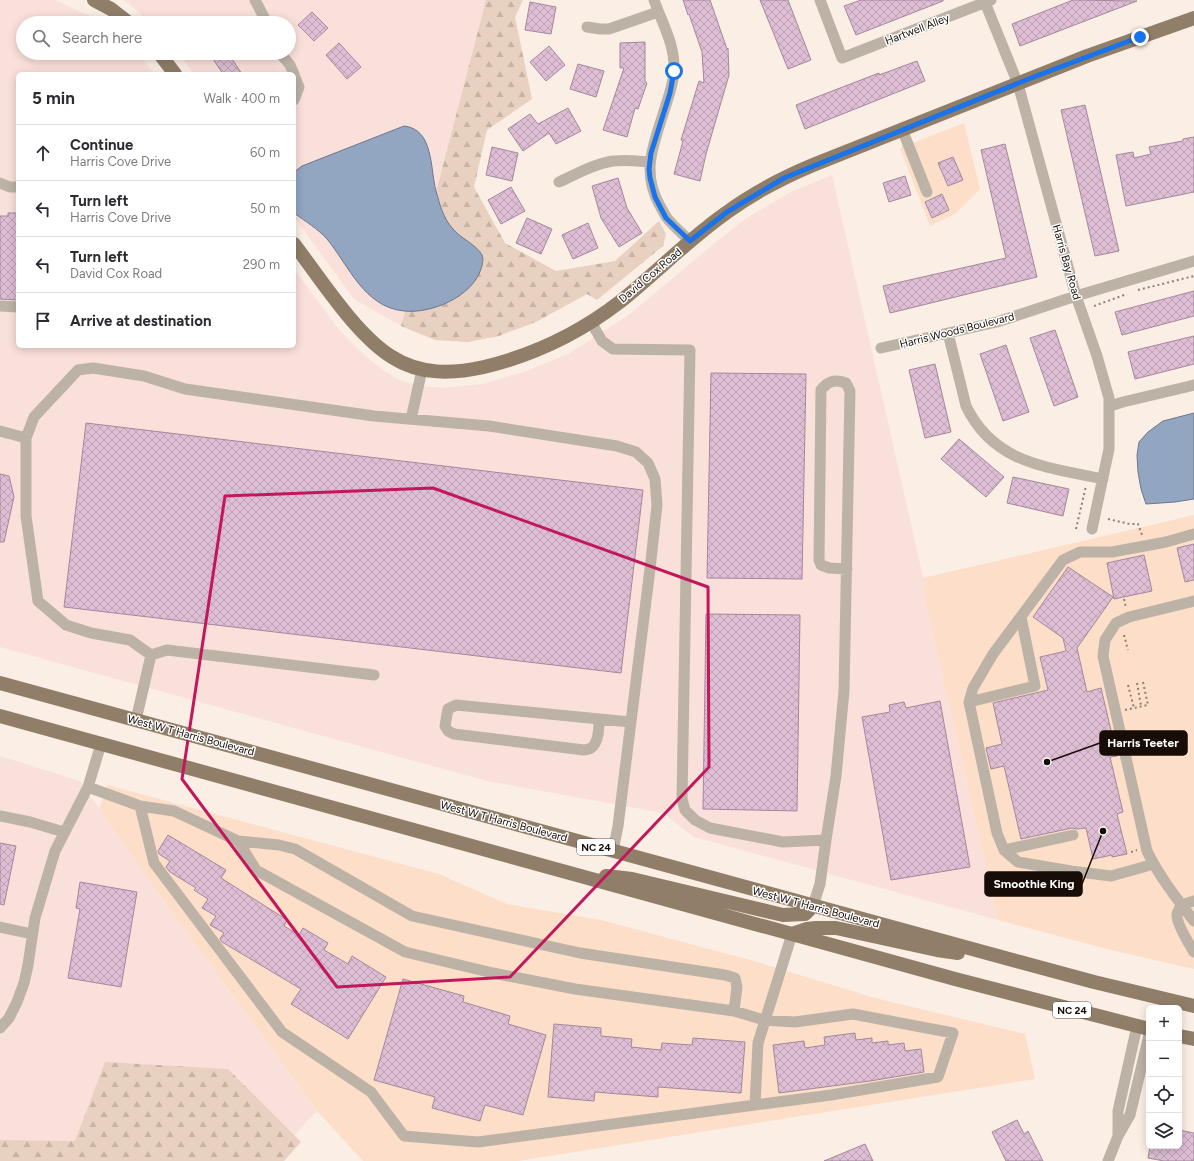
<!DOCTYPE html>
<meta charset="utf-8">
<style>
body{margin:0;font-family:Figtree,sans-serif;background:#f2f2f3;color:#2b2b33}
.controls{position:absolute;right:12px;bottom:12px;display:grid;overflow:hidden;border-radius:6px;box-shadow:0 2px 10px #0003}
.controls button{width:36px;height:36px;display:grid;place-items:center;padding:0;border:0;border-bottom:1px solid #e1e1e2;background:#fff;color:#2b2b33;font:20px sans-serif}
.stop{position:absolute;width:12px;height:12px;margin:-9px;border:3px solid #1a73e8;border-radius:50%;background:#fff}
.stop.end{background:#1a73e8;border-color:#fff;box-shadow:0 1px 4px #0008}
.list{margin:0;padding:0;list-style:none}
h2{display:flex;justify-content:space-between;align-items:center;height:52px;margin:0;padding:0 16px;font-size:17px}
h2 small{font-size:13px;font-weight:400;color:#7c7c81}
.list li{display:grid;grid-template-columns:26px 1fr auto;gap:12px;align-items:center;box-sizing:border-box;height:56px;padding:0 16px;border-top:1px solid #e1e1e2}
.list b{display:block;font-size:15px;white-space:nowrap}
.list p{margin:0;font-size:13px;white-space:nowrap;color:#7c7c81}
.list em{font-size:13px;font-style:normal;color:#7c7c81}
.icon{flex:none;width:22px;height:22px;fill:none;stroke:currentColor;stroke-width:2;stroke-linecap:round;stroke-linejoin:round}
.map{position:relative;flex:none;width:1194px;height:1161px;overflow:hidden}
.search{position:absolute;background:#fff;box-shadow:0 2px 10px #0003;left:16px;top:16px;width:280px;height:44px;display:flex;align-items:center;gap:10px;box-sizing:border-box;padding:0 14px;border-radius:22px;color:#7c7c81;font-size:15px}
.panel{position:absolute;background:#fff;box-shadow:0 2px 10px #0003;left:16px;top:72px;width:280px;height:276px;border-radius:6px}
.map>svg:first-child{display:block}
</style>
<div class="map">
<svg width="1194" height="1161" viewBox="0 0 1194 1161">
<defs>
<pattern id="forest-firs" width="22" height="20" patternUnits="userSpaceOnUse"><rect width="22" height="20" fill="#e9d1c1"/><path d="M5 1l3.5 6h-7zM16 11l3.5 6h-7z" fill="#c7b2a4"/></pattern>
<pattern id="building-cross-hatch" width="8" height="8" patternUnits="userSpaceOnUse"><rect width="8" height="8" fill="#ddbed4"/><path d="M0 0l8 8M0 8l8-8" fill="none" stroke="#bda2b4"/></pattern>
</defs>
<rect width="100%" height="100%" fill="#fbeee5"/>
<path fill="#fddec9" d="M964 123 980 189 955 214 930 226 900 148Z
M1194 515V969L1111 950 998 920 925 600 923 578Z
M107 785 439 874 507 904 601 920 754 961 875 998 1025 1034 1035 1079 518 1161H363L317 1111 157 892 99 809Z"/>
<path fill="#fae0da" d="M0 0H55L96 19 101 23H23V53H138L155 74H18V346H294V269L340 331 363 354 383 370 399 380 421 386 442 388 482 384 527 371 570 353 630 314 716 242 745 219 791 192 832 175 923 577 925 600 998 920 694 837 663 813 487 781 0 647Z
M123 0H486L401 326 354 299 294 217V74H194L178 53H289V23H150L128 3Z
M0 756 80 781 157 892 317 1111 270 1161H0Z"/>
<path fill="url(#forest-firs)" d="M486 0H523L515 17 532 99 487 130 474 187 505 243 556 271 615 261 659 221 666 234 663 246 597 300 587 294 536 322 499 336 468 342 435 340 401 326Z
M105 1062 228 1069 301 1142 284 1161H0V1140L75 1141Z"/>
<path fill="#92a5c1" stroke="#6d7789" d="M404 126C434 129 430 169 436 191 440 205 443 218 453 229 460 238 477 245 482 255 484 260 482 265 481 269 472 297 431 314 404 311 364 307 349 266 327 239 318 229 305 221 294 213V172L302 166Z
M1194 413V499L1175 502 1146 504 1141 489 1138 472 1137 455 1139 442 1148 432 1163 421Z"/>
<path fill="url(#building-cross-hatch)" stroke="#a4879c" d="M683 0H710L727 49 728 48 729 75 706 154 700 181 674 174 683 141 681 140 699 81 704 83 702 52 689 14 688 15Z
M760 0H788L811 60 788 69Z
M861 0H943V1L856 35 844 6Z
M1073 0 1137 1 1020 46 1012 24Z
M530 2 556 7 551 34 525 30Z
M312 12 328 28 314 41 298 25Z
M645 42V82L647 83 638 109 635 108 627 137 603 130 624 68H620V43Z
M339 43 361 67 347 79 326 55Z
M549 46 565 65 546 81 530 62Z
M222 53H228L242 74H223L213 59Z
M917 61 925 81 805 129 796 105 879 73V75Z
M578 64 604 71 596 97 570 89Z
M1085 105 1119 251 1095 256 1061 110Z
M568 108 581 131 556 144 549 133 523 151 508 129 530 114 538 124Z
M1194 137V192L1126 206 1116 155 1133 152 1134 158 1151 154 1149 147 1183 141V139Z
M1005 144 1037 277 890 313 883 286 1006 258 981 150Z
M492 147 518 153 512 181 486 175Z
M953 157 963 180 948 186 938 163Z
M905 176 911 195 889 202 883 183Z
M618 178 627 208 642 233 619 247 601 218 592 186Z
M511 187 525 211 501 224 488 200Z
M942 194 949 210 932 218 925 202Z
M8 213H18V300L0 299V216H8Z
M527 218 552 229 541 254 516 243Z
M588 223 598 248 573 259 562 235Z
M1194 291V316L1122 335 1115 312Z
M1055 330 1078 397 1054 406 1030 338Z
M1194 336V364L1135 379 1128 352Z
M1006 345 1029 412 1003 421 980 354Z
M935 364 951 432 925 438 909 370Z
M711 373 806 374 802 579 707 578Z
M86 423 643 490 621 673 64 607Z
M959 439 1004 477 986 497 941 459Z
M0 474 9 476 14 497 4 542H0Z
M1013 477 1069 489 1063 516 1007 503Z
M1194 544V580L1185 582 1177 548Z
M1144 555 1152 591 1114 599 1107 563Z
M1068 567 1113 597 1077 648 1087 692 1101 688 1117 756 1110 757 1123 812 1117 814 1127 854 1112 857V855L1093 859 1086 828 1077 829 1072 828 1021 839 1004 766 991 769 986 748 1002 744 993 703 1048 690 1040 657 1066 651 1063 638 1033 617Z
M706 614 800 615 797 811 703 809Z
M940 701 970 867 891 880 862 717 890 712 889 705 904 702 906 708Z
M168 835 226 870 221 878 287 920 284 926 299 935 303 928 328 943 324 950 348 964 352 956 386 977 348 1039 291 1004 301 989 222 942 220 939 224 933 210 925 216 916 202 908 208 899 194 890 196 888 170 872 166 867 170 861 159 854 158 851Z
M0 843 16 846 4 905 0 904Z
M80 882 137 892 121 987 68 978 80 909 76 908Z
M403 979 464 996 463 1002 510 1016 508 1024 546 1035 523 1115 485 1105 480 1121 432 1108 435 1097 374 1080Z
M554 1024 601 1028V1036L632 1039 631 1047 661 1050 662 1043 692 1045 693 1038 745 1042 741 1093 658 1087V1097L595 1092 594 1101 548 1097Z
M855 1033 856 1040 872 1038V1043L888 1041V1045L904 1043 905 1051 921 1049 924 1072 870 1081 779 1093 773 1045 804 1041 805 1048 825 1045 824 1037Z
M1017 1120 1024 1134 1028 1131 1043 1161H1006L992 1132Z
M1179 1130 1194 1133V1161H1164L1148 1158 1150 1146H1179Z
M865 1144 873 1161H824Z"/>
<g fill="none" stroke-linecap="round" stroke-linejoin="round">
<path stroke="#8b7f77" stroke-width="2" stroke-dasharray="2 3" stroke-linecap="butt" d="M1138 290 1194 276
M1094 306 1127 294
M1108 519 1130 524H1138L1142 535
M1076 529 1086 486
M1124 599 1126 608
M1124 635 1128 650
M1137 683 1141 706
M1128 685 1134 708
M1125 710 1148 705 1143 682
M1131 852 1137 850"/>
<path stroke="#bdb2a6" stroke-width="11" d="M255 0 267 23
M654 0C662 23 675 44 674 70 674 83 668 98 664 111 654 144 641 171 659 204 662 209 664 214 667 218 673 226 683 234 690 241
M820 0 842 58 991 0
M984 0 1018 84 1076 296 1097 356 1109 398V449L1092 529
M587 27 600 29H609L658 12
M280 53 290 65 294 74
M294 75 299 87 294 100
M902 129 927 192
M559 182C575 175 591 165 608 162 622 159 636 161 649 162
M0 183 10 187H18
M0 306 18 307
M591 322 602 341 613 349 690 350 682 799 685 810 695 820 710 828 783 842 826 840 836 776 844 691 850 391 846 383C835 379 828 381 821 390L819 560 821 565 829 568 847 569
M948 333 966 406C994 464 1047 467 1103 479
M881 348 997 322 1076 296 1194 261
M1110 406 1123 402 1194 385
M411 419 422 370
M0 431 26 438
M1194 601 1129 617 1116 623 1105 640 1103 656 1147 851C1159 876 1177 899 1194 921
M151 655 167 650 374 675
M969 702 1035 686 1021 617
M599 719C599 727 599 743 591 748 590 749 585 750 584 750L454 734 448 731 445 726 448 709 456 705 630 722
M136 720 151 655 130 640 91 633 66 625 38 601 26 516V438L34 417 78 370 93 368 144 376 185 389 374 416 489 426 617 446 636 452 648 463 655 479 657 505 650 569 618 826 613 851
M101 744 88 787 140 806 174 811 238 841 256 870 405 952 493 973 575 989 734 1011 764 1020 795 1022 853 1014 953 1033 938 1077 831 1095 755 1105 758 1043 792 934
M140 806 154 863 282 1032 371 1092 404 1136 478 1142 755 1105
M0 816 30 822 64 832
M238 841 279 845 295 849 412 916 580 953 725 975 735 978 737 987 734 1011
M1004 850 1073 835
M1153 864 1140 868 1111 876 1071 871 1018 862 1004 850 997 833 969 702 973 688 993 654 1063 560 1080 552H1112L1166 542 1194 534
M1181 905C1180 908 1178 911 1177 914 1176 923 1189 944 1194 952
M1181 905 1194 901
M813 906 820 884 826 840
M0 927 32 934
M0 1028 9 1018 17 1002 24 983 28 965 35 918 55 851 88 787
M1118 1135V1111L1137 1026
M1108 1161 1118 1136 1130 1115 1149 1035"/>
<path stroke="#907e68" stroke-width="14" d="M94 0 111 9 129 23
M159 53 175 74
M294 244C320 278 356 335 392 357 420 375 452 374 484 367 534 355 581 332 621 301 657 272 689 239 726 213 753 193 782 178 813 165L1087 56 1194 18
M0 683 1020 962 1094 982 1194 1006
M0 716 955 979 1149 1029
M606 876 632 879 783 915 805 914 813 906
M792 934 807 929 816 928H836L937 950 958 953
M1179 1036 1194 1039"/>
</g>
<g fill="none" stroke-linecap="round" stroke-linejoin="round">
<path stroke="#1a73e8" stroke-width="5" d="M674 71 670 93 651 153 649 169 650 178 655 197 666 218 690 241 727 212 784 178 1031 78 1140 37"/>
</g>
<path fill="none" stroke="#c2185b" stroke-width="3" stroke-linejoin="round" d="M433 488 708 587 709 767 510 977 337 987 182 779 225 496Z"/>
<g text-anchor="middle" stroke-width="3" stroke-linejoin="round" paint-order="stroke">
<g fill="#fff" stroke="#5d5551" stroke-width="1">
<rect x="577" y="839" width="38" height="16" rx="3"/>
<rect x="1053" y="1002" width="38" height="16" rx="3"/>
</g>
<g font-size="10" font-weight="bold" fill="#170c06">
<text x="596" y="851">NC 24</text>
<text x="1072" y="1014">NC 24</text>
</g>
<g font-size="11" fill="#170c06" stroke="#fff">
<text transform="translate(917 29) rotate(-21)" y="4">Hartwell Alley</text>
<text transform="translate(1067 262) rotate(74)" y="4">Harris Bay Road</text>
<text transform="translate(650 275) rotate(-40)" y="4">David Cox Road</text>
<text transform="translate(957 330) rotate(-14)" y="4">Harris Woods Boulevard</text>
<text transform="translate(191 735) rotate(15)" y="4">West W T Harris Boulevard</text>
<text transform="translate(504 821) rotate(15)" y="4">West W T Harris Boulevard</text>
<text transform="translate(816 907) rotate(15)" y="4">West W T Harris Boulevard</text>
</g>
</g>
<path fill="none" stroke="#170c06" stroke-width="1.5" d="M1047 762L1100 743M1103 831L1082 884"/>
<g fill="#170c06" stroke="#fff" stroke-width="1.5">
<circle cx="1047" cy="762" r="4"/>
<circle cx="1103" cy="831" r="4"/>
</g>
<g fill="#170c06" stroke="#170c06" stroke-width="1.5">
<rect x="1100" y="731" width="87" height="24" rx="4"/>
<rect x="985" y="872" width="97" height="24" rx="4"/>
</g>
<g font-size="12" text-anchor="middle" font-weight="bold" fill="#fff">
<text x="1143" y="747">Harris Teeter</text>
<text x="1034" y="888">Smoothie King</text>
</g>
</svg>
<div class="controls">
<button>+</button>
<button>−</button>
<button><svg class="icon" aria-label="locate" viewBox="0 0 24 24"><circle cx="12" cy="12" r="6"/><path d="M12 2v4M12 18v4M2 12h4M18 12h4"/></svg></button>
<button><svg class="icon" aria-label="layers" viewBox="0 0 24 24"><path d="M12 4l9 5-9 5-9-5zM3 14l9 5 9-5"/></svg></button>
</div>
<div class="stop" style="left:674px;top:71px"></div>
<div class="stop end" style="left:1140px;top:37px"></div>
<div class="search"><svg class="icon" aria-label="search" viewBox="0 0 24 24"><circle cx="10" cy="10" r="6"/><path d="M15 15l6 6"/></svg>Search here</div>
<section class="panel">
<h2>5 min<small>Walk · 400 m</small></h2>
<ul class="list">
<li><svg class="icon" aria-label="ahead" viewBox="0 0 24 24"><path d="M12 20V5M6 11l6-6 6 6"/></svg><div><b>Continue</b><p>Harris Cove Drive</p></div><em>60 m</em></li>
<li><svg class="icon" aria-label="left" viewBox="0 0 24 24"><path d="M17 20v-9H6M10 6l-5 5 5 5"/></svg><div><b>Turn left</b><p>Harris Cove Drive</p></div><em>50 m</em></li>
<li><svg class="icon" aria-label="left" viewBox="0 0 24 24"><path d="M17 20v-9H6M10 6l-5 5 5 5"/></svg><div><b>Turn left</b><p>David Cox Road</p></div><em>290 m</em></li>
<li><svg class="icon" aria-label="arrive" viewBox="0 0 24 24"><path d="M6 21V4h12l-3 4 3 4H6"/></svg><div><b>Arrive at destination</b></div></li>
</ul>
</section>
</div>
